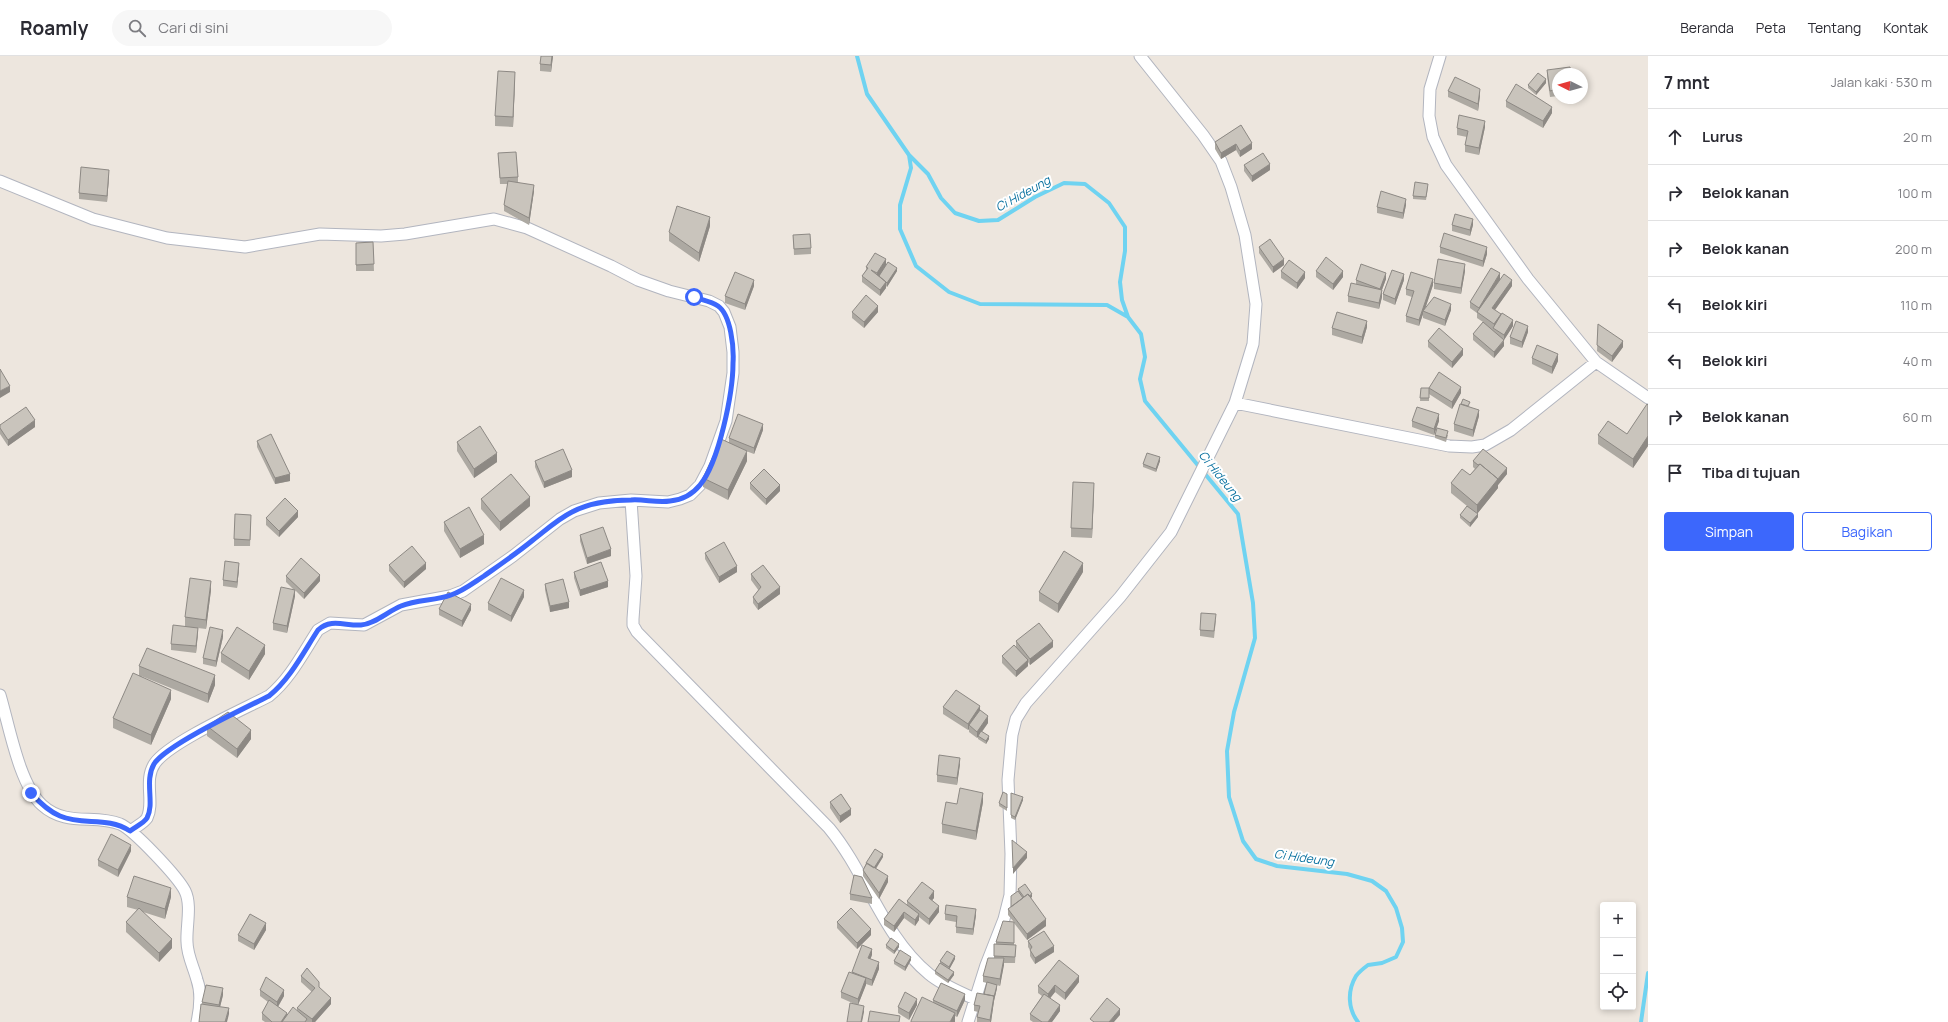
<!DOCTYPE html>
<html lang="id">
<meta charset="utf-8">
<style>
body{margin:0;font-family:Manrope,sans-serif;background:#f7f7f7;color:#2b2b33}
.controls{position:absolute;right:12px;bottom:12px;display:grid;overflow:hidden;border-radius:4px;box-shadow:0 2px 6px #0003}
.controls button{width:36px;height:36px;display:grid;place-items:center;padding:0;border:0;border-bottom:1px solid #e1e1e2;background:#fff;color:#2b2b33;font:20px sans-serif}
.compass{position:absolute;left:1552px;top:12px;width:36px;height:36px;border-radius:50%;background:#fff;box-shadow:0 2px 6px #0003;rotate:275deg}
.stop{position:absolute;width:12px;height:12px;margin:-9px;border:3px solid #3c67fc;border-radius:50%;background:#fff}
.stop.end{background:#3c67fc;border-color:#fff;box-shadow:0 1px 4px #0008}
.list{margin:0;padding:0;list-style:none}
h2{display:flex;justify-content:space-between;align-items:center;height:52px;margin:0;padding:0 16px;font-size:17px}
h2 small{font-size:13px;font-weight:400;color:#7c7c81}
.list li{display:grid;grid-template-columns:26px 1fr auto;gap:12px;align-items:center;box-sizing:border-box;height:56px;padding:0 16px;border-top:1px solid #e1e1e2}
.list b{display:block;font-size:15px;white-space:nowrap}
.list em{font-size:13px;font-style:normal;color:#7c7c81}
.actions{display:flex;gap:8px;padding:12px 16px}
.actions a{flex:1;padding:9px 0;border:1px solid #3c67fc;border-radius:4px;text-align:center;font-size:14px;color:#3c67fc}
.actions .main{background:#3c67fc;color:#fff}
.icon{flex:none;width:22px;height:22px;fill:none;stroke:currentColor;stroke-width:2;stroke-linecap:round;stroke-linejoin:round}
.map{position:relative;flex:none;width:1648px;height:966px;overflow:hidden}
header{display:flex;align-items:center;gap:24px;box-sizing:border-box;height:56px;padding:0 20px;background:#fff;border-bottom:1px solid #e1e1e2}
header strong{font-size:19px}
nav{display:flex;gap:22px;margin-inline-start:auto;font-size:14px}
.search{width:280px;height:36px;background:#f7f7f7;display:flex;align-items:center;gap:10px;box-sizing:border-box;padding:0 14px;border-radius:22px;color:#7c7c81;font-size:15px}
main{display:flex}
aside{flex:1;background:#fff}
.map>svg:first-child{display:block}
</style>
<header>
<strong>Roamly</strong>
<div class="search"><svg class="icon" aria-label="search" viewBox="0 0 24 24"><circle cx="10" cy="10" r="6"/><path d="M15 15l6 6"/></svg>Cari di sini</div>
<nav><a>Beranda</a><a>Peta</a><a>Tentang</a><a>Kontak</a></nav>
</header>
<main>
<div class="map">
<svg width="1648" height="966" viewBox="0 0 1648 966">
<rect width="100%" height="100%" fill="#ede6de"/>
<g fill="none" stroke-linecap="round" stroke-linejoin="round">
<path stroke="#6fd3f1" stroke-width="4" d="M857 0 867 38 909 99 928 118 941 142 955 157 979 165 998 164 1035 141 1064 127 1085 128 1109 147 1125 171V195L1120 226 1122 244 1128 261 1141 278 1145 301 1140 323 1145 345 1238 458 1253 547 1255 582 1234 656 1227 695 1229 741 1243 785 1256 803 1277 810 1347 818 1372 825 1386 835 1396 852 1402 872 1403 886 1396 901 1382 907 1368 909C1364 912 1359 916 1356 920 1347 935 1348 953 1358 966
M909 99 911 112 900 149V173L916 210 949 236 980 248 1107 249 1128 261
M1641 966 1648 917"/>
<g stroke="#b2b5bf" stroke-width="13">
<path id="minor" d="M1440 0 1430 33 1429 60 1433 81 1446 109 1528 223 1596 306 1648 342
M0 125 93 163 167 182 245 191 320 178 381 180 405 178 494 163 527 172 611 210 638 224 669 235 709 245 719 250 724 256 730 271 733 296V317L726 365 710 410 700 429 690 439 680 443 668 446 631 444 599 447 574 455 560 463 513 500 463 535 450 540 401 549 364 569 330 567 318 574C303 597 290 623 269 640 242 654 170 686 155 707 143 724 155 746 147 762 144 767 135 771 131 775
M1235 347 1449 390 1472 391 1485 389 1511 374 1596 306
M631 444 636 520 633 563V569L637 576 829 772C867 818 882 879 929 918 942 929 960 936 975 943
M0 639C9 669 19 728 42 749 66 771 94 758 120 768 134 774 178 821 185 835 192 849 186 871 187 886 187 899 194 912 197 924 202 938 200 952 197 966
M968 966 986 909 1004 863 1010 839 1011 798 1008 724 1012 679 1016 663 1026 647 1120 541 1171 476 1235 347 1253 288 1256 248 1245 179 1231 131 1221 105 1203 79 1140 0"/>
</g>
<use href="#minor" stroke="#fff" stroke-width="11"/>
</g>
<path fill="#ada9a2" d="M553 0 551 16 540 15V8Z
M1547 14 1558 18V40L1550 41 1547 20Z
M515 25 513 71 495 70V60Z
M1546 27 1536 39 1528 32V29Z
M1448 35 1480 39 1478 55 1448 41Z
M1506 45 1552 57 1543 72 1506 51Z
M1241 69 1252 93 1240 101 1236 94 1221 103 1215 93V86Z
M1485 71 1479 99 1465 96V89L1467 81 1457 79V72Z
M498 97 518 121V126L534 135 529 169 504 155V149L508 128H500Z
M1244 109 1270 114 1252 126 1244 115Z
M109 120 107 146 79 143V137Z
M1428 131 1426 144 1413 143V140Z
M1406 149 1403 163 1377 157V151Z
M1452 169H1473L1470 180 1452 175Z
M710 170 699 206 669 185V176Z
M793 179 811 192V198L794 199Z
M373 186 374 215H356V187Z
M1259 191 1284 209 1273 217 1259 197Z
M1440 191 1487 198 1483 211 1440 197Z
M886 210 897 215 887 231 886 230V232L880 240 862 226V220L866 214V211Z
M1281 215 1305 222 1297 233 1281 222Z
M1316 215 1343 221 1333 234 1316 221Z
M1465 215 1461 238 1434 233V227Z
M1386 223 1382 234V241L1379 253 1348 246V240L1356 228V224Z
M1500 223 1512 230 1495 254 1513 270 1504 284V290L1494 302 1473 284V278L1483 266 1477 262V257L1470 252V246Z
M1404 224 1395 249 1383 244V238Z
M1433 229 1425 253 1451 254 1445 270 1423 262V258L1419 270 1406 266V260L1412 241 1406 239V233Z
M754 230 745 254 725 247V240Z
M852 256H878L864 272 852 262Z
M1598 268 1623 291 1612 306 1597 295Z
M1367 271 1362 288 1332 279V272Z
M1528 276 1522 292 1510 288V281Z
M1428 285 1463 299 1452 312 1428 291Z
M1532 302 1558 305 1552 318 1532 308Z
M1421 332H1429V345H1420Z
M1429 332 1461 337 1452 353 1429 338Z
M1470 349 1469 351 1479 360 1473 381 1454 375V368Z
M1648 349V390L1633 412 1598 388V379L1627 378Z
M1412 365H1439L1434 379 1412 371Z
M0 369 35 371 8 390 0 378Z
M763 374 754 398 746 395 747 405 728 444 703 431V422L729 387V382Z
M1435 379H1448L1446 386 1435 382Z
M257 385 290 425 275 428 257 391Z
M457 386 497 406 474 422 457 395Z
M535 405 572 421 544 432 535 411Z
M1160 405 1156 416 1143 411V408Z
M1473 405 1507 418 1498 429V432L1477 458 1478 461 1470 471 1460 462V459L1467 450 1451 437V427L1470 419 1475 413 1473 411Z
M750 427 780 435 766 449 750 433Z
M1094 436 1092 482 1071 481V472Z
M481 443 530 450 500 475 481 453Z
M298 461 279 481 266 469V462Z
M251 465 250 490H234V483Z
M444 466 484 488 460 502 444 475Z
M580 479 611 500 587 508 580 485Z
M705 497 737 516 719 527 705 503Z
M389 509 426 513 404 532 389 515Z
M239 513 237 532 223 530V524Z
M574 516 608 531 580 540 574 522Z
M1083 516 1058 557 1039 545V536Z
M751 518 780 538 758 554 753 547V541L759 535 751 524Z
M286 520 320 525 304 543 295 534V540L287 577 273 574V567L294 534 286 526Z
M545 528 569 552 550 556 545 534Z
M211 534 206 573 198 572 196 597 171 594V588L185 571V561Z
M524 541 511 566 488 554V547Z
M439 553 471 554 462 571 439 559Z
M1216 564 1214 582 1200 580V574Z
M223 581 216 611 203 608V602Z
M1016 585 1053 591 1030 609 1028 606V610L1016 621 1002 607V600L1016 591Z
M221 597 265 598 249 624 221 606Z
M139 610 215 629 208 647 141 620 171 643 151 689 113 672V662L139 620Z
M943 651 980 654 988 667 982 676 989 683 986 688 978 683V681L977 682 969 676V673L968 674 943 658Z
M207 670 251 683 237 702 207 680Z
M960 708 957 729 937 726V719Z
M1011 737 1023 744 1015 764 1011 762Z
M830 746 851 759 840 767 830 752Z
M983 746 976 784 942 777V768L957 748Z
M999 747 1007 752V755L999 750Z
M131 795 118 821 98 810V804Z
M883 801 876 813 888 826 879 843 863 820V814L866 807Z
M1018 833 1032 841 1030 842 1046 870 1027 884 1014 867V889H1016L1015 907H1004L1000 930 997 929V932L994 945 991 966H977V961L978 956 974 955V949L984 938 987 927 983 926V920L994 902V888H996V886L1014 866 1008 859V853L1011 851 1018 835Z
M850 838 872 842V848L850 844Z
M127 841H171L165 863 143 856 172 892 159 906 126 876V866L138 854 127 851Z
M934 842 932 844 939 856 929 869 919 861V864L915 870 904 862 894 876 884 869V863L907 849V845Z
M945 858 976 859 973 879 956 877V866L945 864Z
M837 866 871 879 857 893 837 872Z
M266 874 254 894 238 885V879Z
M1028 885 1054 896 1035 908 1030 900V894L1028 891Z
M886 889 899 891 894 898 886 892Z
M872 899 870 903 879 913 872 930 866 928 858 949 864 956 857 949 841 942V936L852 916Z
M955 903 949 913 954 919 948 927 935 918V915L940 907V905Z
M911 904 905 915 894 908V905Z
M301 920 319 931 331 948 315 966H265L262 964V957L268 946 260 940V934L284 940 278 951 287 960 297 955V952L312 936 301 926Z
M1079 926 1065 944 1055 936 1050 942 1060 955 1052 966H1033L1030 964V958L1042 940 1038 937V930Z
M223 939 220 951 229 958 202 948V946Z
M933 944H965L957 961 955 960V966L933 946Z
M917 949 909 964 898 957V951Z"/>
<path fill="#8d8984" d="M552 0H553L551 16V9Z
M515 16V25L513 71V61Z
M1546 23V27L1536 39V36Z
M1480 33V39L1478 55V48Z
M1552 51V57L1543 72V65Z
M1485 65V71L1479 99V92Z
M1252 87V93L1240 101V95Z
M1236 88V94L1221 103V97Z
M1270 108V114L1252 126V120Z
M109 114V120L107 146V140Z
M534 129V135L529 169V162Z
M1406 143V149L1403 163V157Z
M710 161V170L699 206V197Z
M1473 163V169L1470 180V174Z
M1487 191V198L1483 211V205Z
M886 203V210L877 224V217Z
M1284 203V209L1273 217V211Z
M1465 208V215L1461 238V232Z
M897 212V215L887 231V227Z
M1343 215V221L1333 234V228Z
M1305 216V222L1297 233V227Z
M1386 217V223L1380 239V233Z
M1500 217V224L1479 258V252Z
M1404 218V224L1395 249V243Z
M1433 223V229L1424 256 1423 255V258L1419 270V264Z
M754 224V230L745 254V248Z
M1512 224V230L1492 258V252Z
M886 226V232L880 240V234Z
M1382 234V241L1379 253V247Z
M1451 248V254L1445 270V264Z
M878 250V256L864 272V266Z
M1501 258V264L1494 273V268Z
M1513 264V270L1504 284V290L1494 302V296L1504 285V279Z
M1367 265V271L1362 288V281Z
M1528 270V276L1522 292V286Z
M1623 285V291L1612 306V300Z
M1463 293V299L1452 312V306Z
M1558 298V305L1552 318V311Z
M10 330V336L0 342V335Z
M1461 331V337L1452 353V346Z
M1479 354V360L1473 381V374Z
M1439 358V365L1434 379V373Z
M35 364V371L8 390V384Z
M763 368V374L754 398V392Z
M1648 380V390L1633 412V403Z
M747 395V405L728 444V434Z
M497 397V406L474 422V413Z
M1160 401V405L1156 416V413Z
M1507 412V418L1498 429V432L1477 458V449Z
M572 414V421L544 432V426Z
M290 418V425L275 428V422Z
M1094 427V436L1092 482V473Z
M780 429V435L766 449V443Z
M530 441V450L500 475V466Z
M298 455V461L279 481V475Z
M1478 458V461L1470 471V467Z
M484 479V488L460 502V493Z
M611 493V500L587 508V502Z
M239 507V513L237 532V526Z
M426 507V513L404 532V526Z
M1083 507V516L1058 557V548Z
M737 510V516L719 527V521Z
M320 519V525L304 543V537Z
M211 525V534L206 573V564Z
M608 525V531L580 540V534Z
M780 531V538L758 554V548Z
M295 534V540L287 577V570Z
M524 534V541L511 566V560Z
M569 546V552L550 556V550Z
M471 548V554L462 571V565Z
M198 572V578L196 597V590Z
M223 574V581L216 611V605Z
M1053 585V591L1030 609V603Z
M265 589V598L249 624V615Z
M1028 604V610L1016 621V615Z
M215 619V629L208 647V638Z
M171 634V643L151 689V679Z
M980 650V657L969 669V673L968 674V668Z
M988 660V667L977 682V676Z
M251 674V683L237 702V693Z
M989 680V683L986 688V685Z
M960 702V708L957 729V722Z
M983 737V746L976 784V775Z
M1023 741V744L1015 764V761Z
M851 753V759L840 767V760Z
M131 789V795L118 821V814Z
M1027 796V802L1013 818V812Z
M883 798V801L874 815V812Z
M888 820V826L879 843V837Z
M171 832V841L165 863V853Z
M934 835V842L929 848V842Z
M1032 838V841L1025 846V843Z
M939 850V856L929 869V863Z
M976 853V859L973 879V873Z
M904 856V862L894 876V870Z
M919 858V864L915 870V864Z
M1046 863V870L1027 884V878Z
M266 867V874L254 894V888Z
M871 873V879L857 893V887Z
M172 883V892L159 906V897Z
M899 888V891L894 898V895Z
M1054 890V896L1035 908V902Z
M872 893V899L868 909V902Z
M955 900V903L949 914V911Z
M911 901V904L905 915V911Z
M1004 902V909L1000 930V923Z
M879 906V913L872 930V924Z
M954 916V919L948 927V924Z
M1079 920V926L1065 944V937Z
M866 922V929L858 949V943Z
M997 929V932L994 945 991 966H990L994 940Z
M1055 929V936L1048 945V938Z
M223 932V939L219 955V949Z
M284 934V940L277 952V946Z
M965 938V944L957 961V955Z
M331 942V948L315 966H312V963Z
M917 943V949L909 964V957Z
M1060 949V955L1052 966H1048Z
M864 950V956L862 966H861Z
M229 952V958L227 966H225Z
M1120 953V959L1114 966H1109Z
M287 957V964L285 966H281Z
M955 957V966H950Z"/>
<path fill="#c9c4bc" stroke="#8d8984" d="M541 0H552L551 9 540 8Z
M1570 11 1571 18H1558V33L1550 35 1547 14Z
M498 15 515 16 513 61 495 60Z
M1538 17 1546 23 1536 36 1528 29Z
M1455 21 1480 33 1478 48 1448 35Z
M1516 28 1552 51 1543 65 1506 45Z
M1459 59 1485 65 1479 92 1465 89 1468 75 1457 72Z
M1241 69 1252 87 1240 95 1236 88 1221 97 1215 86Z
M516 96 518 121 500 122 498 97Z
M1263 97 1270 108 1252 120 1244 109Z
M81 111 109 114 107 140 79 137Z
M508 125 534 129 529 162 504 149Z
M1415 126 1428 128 1426 141 1413 140Z
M1381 135 1406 143 1403 157 1377 151Z
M677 150 710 161 699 197 669 176Z
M1455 158 1473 163 1470 174 1452 169Z
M1444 177 1487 191 1483 205 1440 191Z
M810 178 811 192 794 193 793 179Z
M1270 183 1284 203 1273 211 1259 191Z
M373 186 374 208 356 209V187Z
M875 197 886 203 877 217 871 214 886 226 880 234 862 220 868 212 866 211Z
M1326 201 1343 215 1333 228 1316 215Z
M1438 203 1465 208 1461 232 1434 227Z
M1289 204 1305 216 1297 227 1281 215Z
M888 206 897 212 887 227 886 226 879 220Z
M1361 208 1386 217 1380 233 1356 224Z
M1491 212 1500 217 1479 252 1470 246Z
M1392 214 1404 218 1395 243 1383 238Z
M735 216 754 224 745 248 725 240Z
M1411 216 1433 223 1419 264 1406 260 1414 235 1406 233Z
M1504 218 1512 224 1492 252 1501 258 1494 268 1477 256Z
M1351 227 1382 234 1379 247 1348 240Z
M866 239 878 250 864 266 852 256Z
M1434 241 1451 248 1445 264 1423 255Z
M1337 256 1367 265 1362 281 1332 272Z
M1502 257 1513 264 1504 279 1493 272Z
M1516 265 1528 270 1522 286 1510 281Z
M1483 266 1504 284 1494 296 1473 278Z
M1598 268 1623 285 1612 300 1597 289Z
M1439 272 1463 293 1452 306 1428 285Z
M1537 289 1558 298 1552 311 1532 302Z
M0 313 10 330 0 335Z
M1439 316 1461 331 1452 346 1429 332Z
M1421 332H1429V342H1420Z
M1463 343 1470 346 1468 350 1461 348Z
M1460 348 1479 354 1473 374 1454 368Z
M1647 348 1648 349V380L1633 403 1598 379 1608 365 1627 378Z
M26 351 35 364 8 384 0 372V369Z
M1417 351 1439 358 1434 373 1412 365Z
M738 358 763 368 754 392 729 382Z
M480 370 497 397 474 413 457 386Z
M1437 372 1448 375 1446 382 1435 379Z
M271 378 290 418 275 422 257 385Z
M721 383 747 395 728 434 703 422Z
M563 393 572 414 544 426 535 405Z
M1483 393 1507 412 1497 424 1498 423 1480 408 1478 409 1473 405Z
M1147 397 1160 401 1156 413 1143 408Z
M1480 408 1498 423 1477 449 1451 427 1462 413 1470 419Z
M764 413 780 429 766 443 750 427Z
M511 418 530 441 500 466 481 443Z
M1073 426 1094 427 1092 473 1071 472Z
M285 442 298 455 279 475 266 462Z
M1467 450 1478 458 1470 467 1460 459Z
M469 451 484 479 460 493 444 466Z
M235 458 251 459 250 484 234 483Z
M603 471 611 493 587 502 580 479Z
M724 486 737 510 719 521 705 497Z
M412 490 426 507 404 526 389 509Z
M1064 495 1083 507 1058 548 1039 536Z
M301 502 320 519 304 537 286 520Z
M225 505 239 507 237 526 223 524Z
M601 506 608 525 580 534 574 516Z
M763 509 780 531 758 548 753 541 761 531 751 518Z
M190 522 211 525 206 564 185 561Z
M501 522 524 534 511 560 488 547Z
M563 523 569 546 550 550 545 528Z
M281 531 295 534 287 570 273 567Z
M448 536 471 548 462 565 439 553Z
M1201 557 1216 558 1214 575 1200 574Z
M1039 567 1053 585 1030 603 1016 585Z
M173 569 198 572 196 590 171 588Z
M210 571 223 574 216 605 203 602Z
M237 571 265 589 249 615 221 597Z
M1014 589 1028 604 1016 615 1002 600Z
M147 592 215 619 208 638 139 610Z
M133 617 171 634 151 679 113 662Z
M956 634 980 650 968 668 943 651Z
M980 654 988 660 977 676 969 669Z
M228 656 251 674 237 693 207 670Z
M981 675 989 680 986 685 978 680Z
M939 699 960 702 957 722 937 719Z
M960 732 983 737 976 775 942 768 946 746 957 748Z
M1003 736 1007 738V752L999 747Z
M1011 737 1023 741 1015 761 1011 759Z
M841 738 851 753 840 760 830 746Z
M111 778 131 789 118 814 98 804Z
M1012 784 1027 796 1013 812Z
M875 793 883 798 874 812 866 807Z
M867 807 888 820 879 837 863 814Z
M854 819 862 821 872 842 850 838Z
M134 820 171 832 165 853 127 841Z
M922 826 934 835 929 842 939 850 929 863 907 845Z
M1025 828 1032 838 1029 840 1028 838 1024 841 1018 833Z
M1018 835 1023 842 1011 851V840Z
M1028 838 1046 863 1027 878 1008 853Z
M899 843 919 858 915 864 904 856 894 870 884 863Z
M946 849 976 853 973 873 956 871 957 860 945 858Z
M139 852 172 883 159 897 126 866Z
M851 852 871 873 857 887 837 866Z
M250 858 266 867 254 888 238 879Z
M1003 865 1014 866V887L996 886Z
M1044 875 1054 890 1035 902 1030 894 1032 891 1028 885Z
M891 882 899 888 894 895 886 889Z
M994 888 1016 889 1015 901 994 900Z
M862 889 872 893 868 902 879 906 872 924 852 916Z
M900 894 911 901 905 911 894 905Z
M947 895 955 900 949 911 940 905Z
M988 902H1004L1000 923 983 920Z
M1059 904 1079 920 1065 937 1055 929 1048 938 1038 930Z
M940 907 954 916 948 924 935 915Z
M307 912 319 926V931L331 942 312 963 297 952 315 932 301 920Z
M849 916 866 922 858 943 841 936Z
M266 921 284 934 277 946 260 934Z
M987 926 997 929 994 941V940L984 938Z
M941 927 965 938 957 955 933 944Z
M206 929 223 932 219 949 202 946Z
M905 936 917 943 909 957 898 951Z
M977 937 994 940 990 964 977 961 980 950 974 949Z
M1044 938 1060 949 1048 966H1042L1030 958Z
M922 941 955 957 950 966H911V965Z
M1107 942 1120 953 1109 966H1094L1090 963Z
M269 944 287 957 281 966H272L262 957Z
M850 947 864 950 861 966H847Z
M201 948 229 952 225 966H199Z
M293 951 307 963 305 966H282Z
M870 955 900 960 899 966H868Z"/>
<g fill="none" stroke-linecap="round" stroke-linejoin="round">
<path stroke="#3c67fc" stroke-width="5" d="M31 737C39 746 48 755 60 760 84 770 106 760 130 775 135 771 144 767 147 762 155 747 144 725 154 708 166 689 245 652 269 640 290 623 303 597 318 574 331 562 345 570 361 569 375 568 388 555 401 550 417 543 435 545 451 539 463 535 473 527 484 520 501 508 517 497 533 484 546 474 558 463 572 456 589 447 612 444 631 444 644 443 657 447 670 445 681 444 692 439 700 429 719 406 733 337 733 307 734 292 731 259 718 250 711 245 702 244 694 241"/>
</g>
<g text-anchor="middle" stroke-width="4" stroke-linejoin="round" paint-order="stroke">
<g font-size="12" font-style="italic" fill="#0b72a0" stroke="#fff">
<text transform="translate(1023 138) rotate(-29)" y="4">Ci Hideung</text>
<text transform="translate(1220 420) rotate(51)" y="4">Ci Hideung</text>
<text transform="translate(1304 802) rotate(8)" y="4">Ci Hideung</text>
</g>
</g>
</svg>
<div class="controls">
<button>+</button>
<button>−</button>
<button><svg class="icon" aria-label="locate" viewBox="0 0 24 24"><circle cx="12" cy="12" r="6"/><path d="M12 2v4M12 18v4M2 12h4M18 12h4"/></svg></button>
</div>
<svg class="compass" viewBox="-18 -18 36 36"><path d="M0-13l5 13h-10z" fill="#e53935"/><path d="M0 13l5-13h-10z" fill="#7c7c81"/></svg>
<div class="stop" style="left:694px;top:241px"></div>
<div class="stop end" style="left:31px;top:737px"></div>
</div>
<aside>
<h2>7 mnt<small>Jalan kaki · 530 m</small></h2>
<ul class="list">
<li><svg class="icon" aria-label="ahead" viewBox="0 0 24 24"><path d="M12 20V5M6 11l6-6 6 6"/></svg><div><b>Lurus</b></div><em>20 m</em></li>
<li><svg class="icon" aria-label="right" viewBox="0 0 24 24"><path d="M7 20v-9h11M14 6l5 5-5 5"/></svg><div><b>Belok kanan</b></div><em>100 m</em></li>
<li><svg class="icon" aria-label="right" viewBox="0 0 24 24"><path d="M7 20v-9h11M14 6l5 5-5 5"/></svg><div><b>Belok kanan</b></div><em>200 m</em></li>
<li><svg class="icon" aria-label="left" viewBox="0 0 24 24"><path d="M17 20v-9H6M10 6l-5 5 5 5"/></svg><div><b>Belok kiri</b></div><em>110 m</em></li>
<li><svg class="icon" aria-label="left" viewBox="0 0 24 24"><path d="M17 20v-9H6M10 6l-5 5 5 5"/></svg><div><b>Belok kiri</b></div><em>40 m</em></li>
<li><svg class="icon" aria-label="right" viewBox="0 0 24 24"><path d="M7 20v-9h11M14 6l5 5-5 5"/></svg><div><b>Belok kanan</b></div><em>60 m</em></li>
<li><svg class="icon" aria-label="arrive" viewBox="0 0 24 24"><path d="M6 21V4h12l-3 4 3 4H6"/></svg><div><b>Tiba di tujuan</b></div></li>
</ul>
<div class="actions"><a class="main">Simpan</a><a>Bagikan</a></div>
</aside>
</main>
